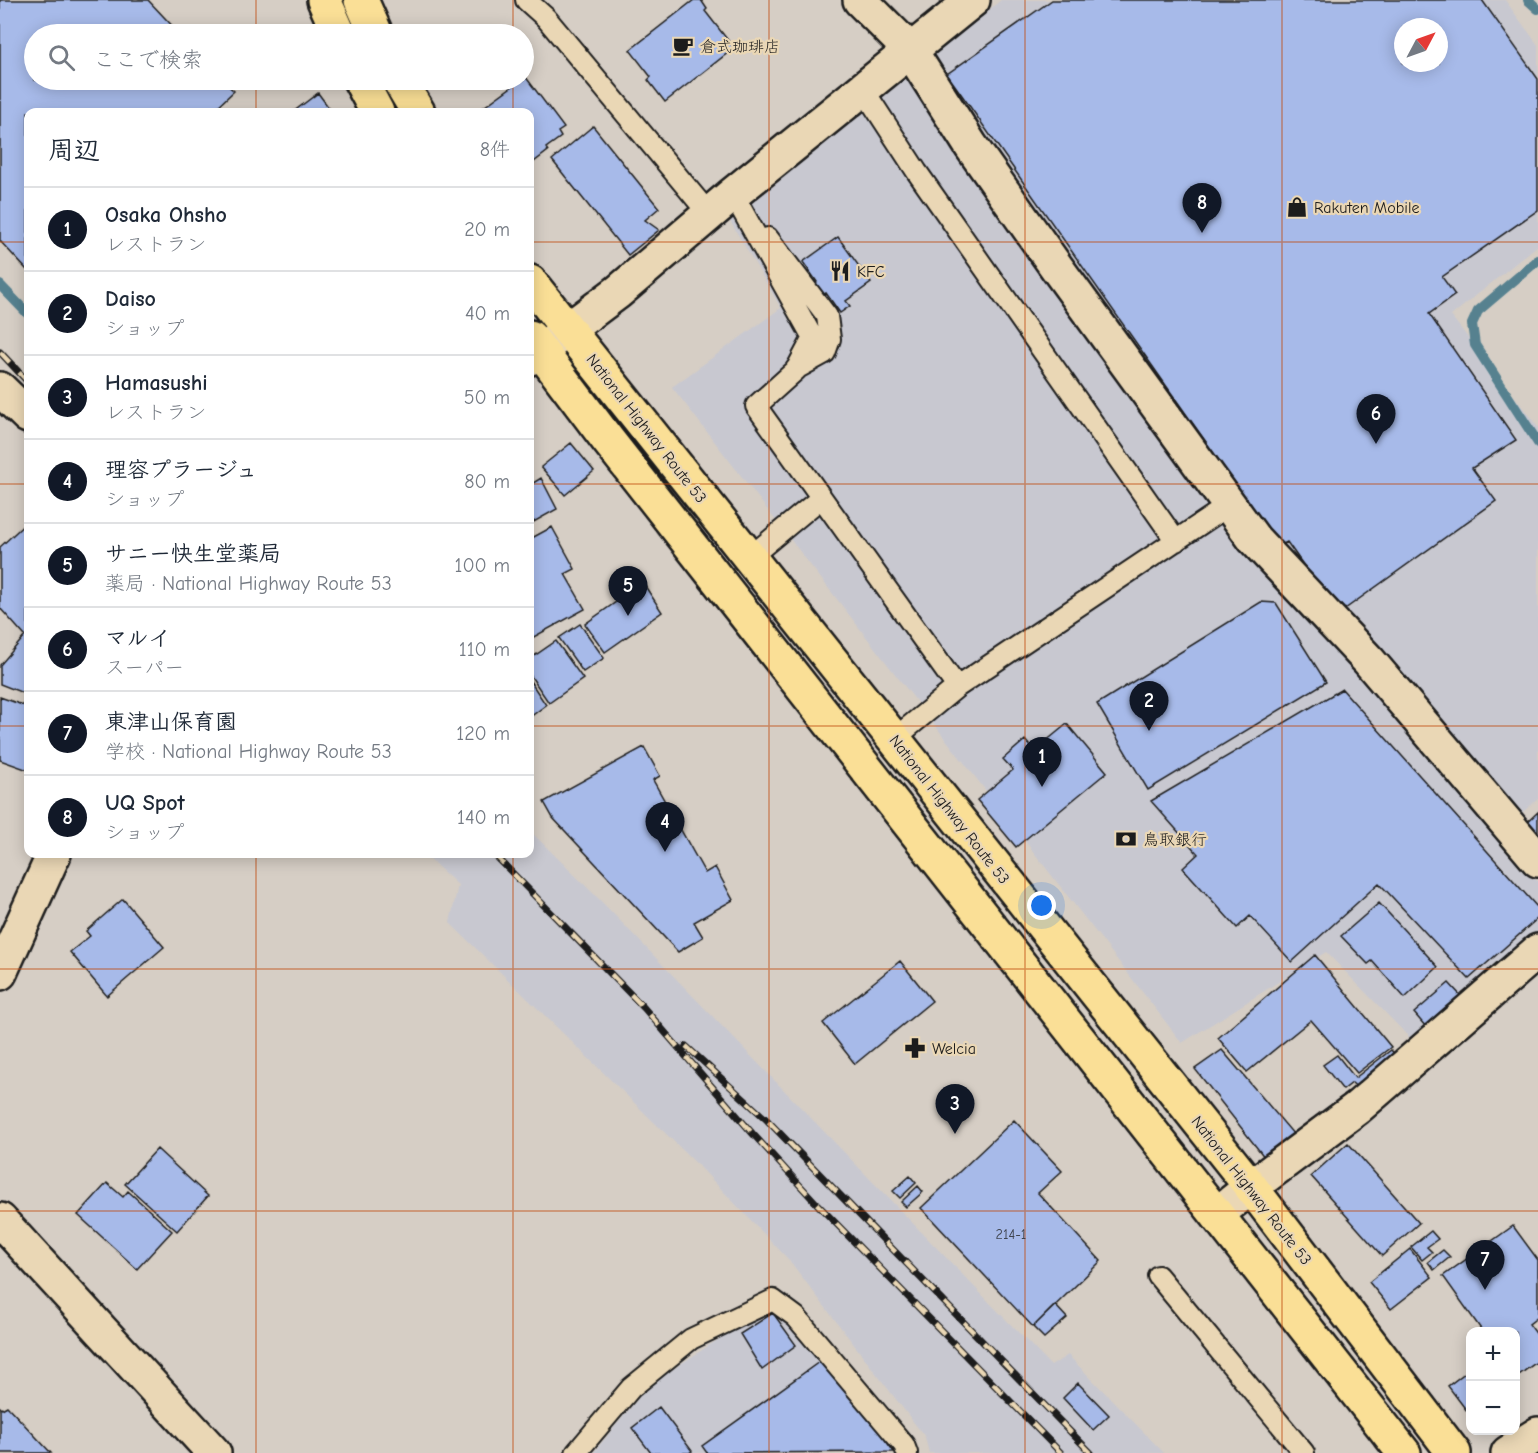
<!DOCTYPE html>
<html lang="ja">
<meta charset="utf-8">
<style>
body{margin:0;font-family:"Comic Neue","Klee One",sans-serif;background:#f2f2f3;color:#1f2937}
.controls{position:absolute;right:18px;bottom:18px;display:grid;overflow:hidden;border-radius:12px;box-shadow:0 3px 15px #0003}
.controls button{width:54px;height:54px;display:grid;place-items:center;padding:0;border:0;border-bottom:2px solid #e0e1e3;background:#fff;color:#1f2937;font:30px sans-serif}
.compass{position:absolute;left:1394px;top:18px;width:54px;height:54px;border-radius:50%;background:#fff;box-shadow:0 3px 15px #0003;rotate:49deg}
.you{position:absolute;left:1042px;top:906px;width:21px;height:21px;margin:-15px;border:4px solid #fff;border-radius:50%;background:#1a73e8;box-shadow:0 0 0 9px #1a73e833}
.badge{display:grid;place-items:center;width:39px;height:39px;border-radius:50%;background:#111827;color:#fff;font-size:20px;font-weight:700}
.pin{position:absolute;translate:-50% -50px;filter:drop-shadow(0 2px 3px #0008)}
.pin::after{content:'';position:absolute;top:32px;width:21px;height:18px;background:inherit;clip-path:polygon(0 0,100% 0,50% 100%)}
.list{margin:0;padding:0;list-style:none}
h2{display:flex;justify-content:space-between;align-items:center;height:78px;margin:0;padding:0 24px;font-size:26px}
h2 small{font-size:20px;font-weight:400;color:#747a83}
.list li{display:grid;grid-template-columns:39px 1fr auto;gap:18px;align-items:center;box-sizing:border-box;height:84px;padding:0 24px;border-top:2px solid #e0e1e3}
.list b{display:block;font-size:22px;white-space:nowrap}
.list p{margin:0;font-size:20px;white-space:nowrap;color:#747a83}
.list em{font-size:20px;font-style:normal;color:#747a83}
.icon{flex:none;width:33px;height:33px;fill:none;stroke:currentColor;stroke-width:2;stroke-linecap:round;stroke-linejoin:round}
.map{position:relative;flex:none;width:1538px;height:1453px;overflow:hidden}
.search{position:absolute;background:#fff;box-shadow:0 3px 15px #0003;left:24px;top:24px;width:510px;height:66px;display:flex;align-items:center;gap:15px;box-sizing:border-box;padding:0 21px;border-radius:33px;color:#747a83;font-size:22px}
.panel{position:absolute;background:#fff;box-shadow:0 3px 15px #0003;left:24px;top:108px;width:510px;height:750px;border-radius:12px}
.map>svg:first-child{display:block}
</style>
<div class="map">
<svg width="1538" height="1453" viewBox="0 0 1538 1453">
<rect width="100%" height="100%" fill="#d6cec5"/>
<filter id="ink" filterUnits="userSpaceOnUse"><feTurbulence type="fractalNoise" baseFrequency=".0167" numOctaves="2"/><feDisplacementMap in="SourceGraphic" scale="12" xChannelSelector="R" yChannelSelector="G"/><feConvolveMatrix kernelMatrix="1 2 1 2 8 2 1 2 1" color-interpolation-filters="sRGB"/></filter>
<g filter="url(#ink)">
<path fill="#c8c8d0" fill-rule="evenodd" d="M1001 0H1505L1538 45V245L1451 316 1538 427V799L1497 834 1538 882V936L1415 1043 1326 952 1182 1043 672 387 781 308 730 221ZM1403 27H1439V63H1403Z
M530 831 598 898 1051 1366 1068 1355 1164 1453H929L925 1437 789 1260 700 1167 450 923 458 885 424 854H530Z
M792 1307 886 1432 895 1453H593L650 1384 765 1309Z"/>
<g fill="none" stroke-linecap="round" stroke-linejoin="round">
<path stroke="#56818f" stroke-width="10" d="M1528 0 1538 9
M1538 260 1478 311 1472 324 1475 345 1538 443
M0 285 28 314"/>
</g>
<path fill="#a7bae9" stroke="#1c1c1c" stroke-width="1.5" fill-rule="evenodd" d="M0 0H148L180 34H34V80H222L234 91 212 112H28V271L0 241Z
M694 0H701L707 9 705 11 734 48 665 102 648 80 651 77 630 50Z
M1052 0H1482L1538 79V210L1442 277 1455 295 1429 314 1516 440 1472 468 1496 501 1338 614 1287 542 1279 546 947 74ZM1403 27H1439V63H1403Z
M525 76 564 128 558 132 561 137 546 148 548 151 530 165V112H477L521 80H524Z
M318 93 332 112H293Z
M593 126 659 208 645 220 659 230 628 255 552 160Z
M838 237 871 283 846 301 850 306 840 313 826 293 823 296 815 284 817 282 803 262Z
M571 443 594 471 565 495 541 467Z
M541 478 557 509 530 524V485Z
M28 521V695L0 684V665L25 636 0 608V547Z
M552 527 575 569 565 574 585 609 530 639V539Z
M643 583 662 612 605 652 585 624Z
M1261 602 1276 603 1326 682 1148 790 1097 704Z
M580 624 604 658 583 672 559 638Z
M556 641 583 679 549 703 530 675V659Z
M530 681 546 705 530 717Z
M1342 689 1538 908V918L1469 979 1379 883 1292 962 1250 916 1237 928 1183 868 1198 854 1151 801Z
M0 697 28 707V770L0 760Z
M1067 724 1107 772 1016 847 977 800 1013 770 1003 759 1025 740 1034 751Z
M644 747 660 776 653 780 705 873 715 867 733 900 694 922 703 937 678 952 553 818 544 802Z
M1538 812V846L1522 827Z
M123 899 164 947 107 996 70 952 90 936 86 931Z
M1379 903 1438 967 1405 998 1372 961 1368 964 1341 936Z
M1315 955 1391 1047 1357 1073 1311 1020 1247 1072 1218 1038Z
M900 961 932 1001 855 1064 823 1023Z
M1449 983 1462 997 1426 1027 1414 1013Z
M1222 1050 1295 1136 1265 1158 1195 1069Z
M1391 1050 1399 1059 1360 1090 1352 1083 1343 1090 1323 1065 1337 1055 1355 1078Z
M1014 1120 1062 1171 1038 1193 1101 1261 1033 1327 921 1208Z
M1348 1143 1419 1223 1382 1256 1311 1176Z
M157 1149 208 1196 177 1231 125 1184Z
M910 1176 916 1183 900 1198 893 1191Z
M107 1183 123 1197 128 1191 172 1231 137 1269 78 1215Z
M918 1186 923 1192 906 1207 901 1202Z
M1513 1226 1538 1260V1317L1529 1324 1538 1336V1361L1516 1377V1332H1483L1443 1276Z
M1431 1231 1438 1239 1427 1247 1432 1252 1422 1260 1411 1247Z
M1410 1249 1432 1277 1391 1309 1369 1282Z
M1443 1250 1450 1257 1434 1270 1428 1262Z
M1055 1305 1067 1318 1044 1338 1033 1327Z
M773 1313 796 1345 762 1370 740 1334Z
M826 1357 894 1452 707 1453 702 1446Z
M1470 1369V1415L1448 1386Z
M1078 1383 1109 1415 1093 1430 1063 1398Z
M7 1406 51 1453H0V1407L2 1409Z
M659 1407 692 1451 689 1453H651L632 1428Z"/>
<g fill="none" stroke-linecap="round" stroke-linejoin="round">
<g stroke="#1c1c1c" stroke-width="24">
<path id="service" d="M526 0 546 18 709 214
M863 89 917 172 1176 541
M733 194 813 338 796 370 756 406 957 687 1229 505
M768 238 827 316 830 339 825 353 796 369
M750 557 821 498
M894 739 957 687
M1158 1276 1304 1453
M576 1453 631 1388 691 1339 773 1300 796 1317 904 1445 907 1453"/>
</g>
<g stroke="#1c1c1c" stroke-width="38">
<path id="minor" d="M860 0 910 50 971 146 1057 268 1254 539 1369 661 1538 860
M530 358 618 292 733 194 973 0
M0 389 28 416
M0 973 54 854
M1217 1214 1251 1187 1357 1108 1538 951
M0 1220 214 1453"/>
</g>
<g stroke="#1c1c1c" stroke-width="38">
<path id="tertiary" d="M1508 1453 1538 1434"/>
</g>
<g stroke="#1c1c1c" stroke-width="38">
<path id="trunk" d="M324 0 339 34
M361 0 376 34
M360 80 377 112
M399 80 418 112
M530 282 1251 1187 1454 1453
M530 337 607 439 1404 1453"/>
</g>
<use href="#service" stroke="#ead7b5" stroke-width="20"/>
<use href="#minor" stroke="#ead7b5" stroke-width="33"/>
<use href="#tertiary" stroke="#ead7b5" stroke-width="33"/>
<use href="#trunk" stroke="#fadf96" stroke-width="33"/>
<g stroke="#1c1c1c" stroke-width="7">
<path id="rail" d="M0 352 28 382
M494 854 644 1008 753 1134 818 1205 1061 1453
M686 1046 767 1120 1091 1453"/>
</g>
<use href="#rail" stroke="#ead7b5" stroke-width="4.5" stroke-dasharray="14" stroke-linecap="butt"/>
</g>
</g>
<path fill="none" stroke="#bf4d0f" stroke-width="1.5" stroke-opacity="0.55" d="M256 0V34M513 0V34M769 0V1453M1025 0V1453M1282 0V1453M256 80V112M513 80V112M0 242H28M530 242H1538M0 484H28M530 484H1538M0 726H28M530 726H1538M256 854V1453M513 854V1453M0 969H1538M0 1211H1538"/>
<defs>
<g id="cafe-bare" transform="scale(1.62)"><path d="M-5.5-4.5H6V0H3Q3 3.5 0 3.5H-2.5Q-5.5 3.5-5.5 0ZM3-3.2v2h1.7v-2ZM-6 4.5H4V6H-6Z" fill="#1c1c1c" stroke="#ead7b5" stroke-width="2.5" paint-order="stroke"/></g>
<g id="shop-bare" transform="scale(1.62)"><path d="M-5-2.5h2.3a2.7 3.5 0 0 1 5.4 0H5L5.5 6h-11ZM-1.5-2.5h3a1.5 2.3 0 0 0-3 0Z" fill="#1c1c1c" stroke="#ead7b5" stroke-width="2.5" paint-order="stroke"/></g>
<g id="restaurant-bare" transform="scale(1.62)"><path d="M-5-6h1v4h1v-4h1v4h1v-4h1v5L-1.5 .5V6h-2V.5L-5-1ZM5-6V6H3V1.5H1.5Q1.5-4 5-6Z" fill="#1c1c1c" stroke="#ead7b5" stroke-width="2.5" paint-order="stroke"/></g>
<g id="bank-bare" transform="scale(1.62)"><path d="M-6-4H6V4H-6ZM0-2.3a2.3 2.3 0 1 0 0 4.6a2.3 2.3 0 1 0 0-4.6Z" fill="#1c1c1c" stroke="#ead7b5" stroke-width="2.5" paint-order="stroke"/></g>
<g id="pharmacy-bare" transform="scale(1.62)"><path d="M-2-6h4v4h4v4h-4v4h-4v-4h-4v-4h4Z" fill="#1c1c1c" stroke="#ead7b5" stroke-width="2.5" paint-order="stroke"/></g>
</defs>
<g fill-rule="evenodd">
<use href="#cafe-bare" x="683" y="46"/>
<use href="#shop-bare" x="1297" y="207"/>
<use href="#restaurant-bare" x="840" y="271"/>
<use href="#bank-bare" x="1126" y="839"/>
<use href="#pharmacy-bare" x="915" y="1048"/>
</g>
<g text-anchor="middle" stroke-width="4.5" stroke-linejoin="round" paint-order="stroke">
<g font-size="14" fill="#3f444f">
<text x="1011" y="1239">214-1</text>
</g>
<g font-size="16" fill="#1c1c1c" stroke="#ead7b5" text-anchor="start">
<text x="700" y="52">倉式珈琲店</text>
<text x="1314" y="213">Rakuten Mobile</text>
<text x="857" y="277">KFC</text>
<text x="1143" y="845">鳥取銀行</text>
<text x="932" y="1054">Welcia</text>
</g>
<g font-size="16" fill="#1c1c1c" stroke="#ead7b5">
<text transform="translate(647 428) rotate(52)" y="6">National Highway Route 53</text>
<text transform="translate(950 809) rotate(52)" y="6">National Highway Route 53</text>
<text transform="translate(1252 1190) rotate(52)" y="6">National Highway Route 53</text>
</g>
</g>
</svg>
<div class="controls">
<button>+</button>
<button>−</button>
</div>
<svg class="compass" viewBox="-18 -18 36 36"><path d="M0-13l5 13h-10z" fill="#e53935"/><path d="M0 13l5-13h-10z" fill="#747a83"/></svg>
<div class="you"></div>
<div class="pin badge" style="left:1042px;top:787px">1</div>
<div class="pin badge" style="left:1149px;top:731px">2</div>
<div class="pin badge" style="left:955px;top:1134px">3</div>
<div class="pin badge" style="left:665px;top:852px">4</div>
<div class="pin badge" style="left:628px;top:616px">5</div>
<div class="pin badge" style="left:1376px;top:444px">6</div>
<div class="pin badge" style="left:1485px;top:1290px">7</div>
<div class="pin badge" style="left:1202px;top:233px">8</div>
<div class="search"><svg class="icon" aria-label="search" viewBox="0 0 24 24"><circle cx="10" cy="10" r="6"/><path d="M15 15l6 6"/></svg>ここで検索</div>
<section class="panel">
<h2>周辺<small>8件</small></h2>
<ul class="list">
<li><span class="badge">1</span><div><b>Osaka Ohsho</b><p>レストラン</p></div><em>20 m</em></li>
<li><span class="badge">2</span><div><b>Daiso</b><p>ショップ</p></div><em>40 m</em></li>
<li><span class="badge">3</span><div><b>Hamasushi</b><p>レストラン</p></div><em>50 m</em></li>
<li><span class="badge">4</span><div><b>理容プラージュ</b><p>ショップ</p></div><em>80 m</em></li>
<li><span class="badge">5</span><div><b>サニー快生堂薬局</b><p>薬局 · National Highway Route 53</p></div><em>100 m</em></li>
<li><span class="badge">6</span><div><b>マルイ</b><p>スーパー</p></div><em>110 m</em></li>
<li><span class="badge">7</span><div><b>東津山保育園</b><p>学校 · National Highway Route 53</p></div><em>120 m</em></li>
<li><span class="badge">8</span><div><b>UQ Spot</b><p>ショップ</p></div><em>140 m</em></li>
</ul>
</section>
</div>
